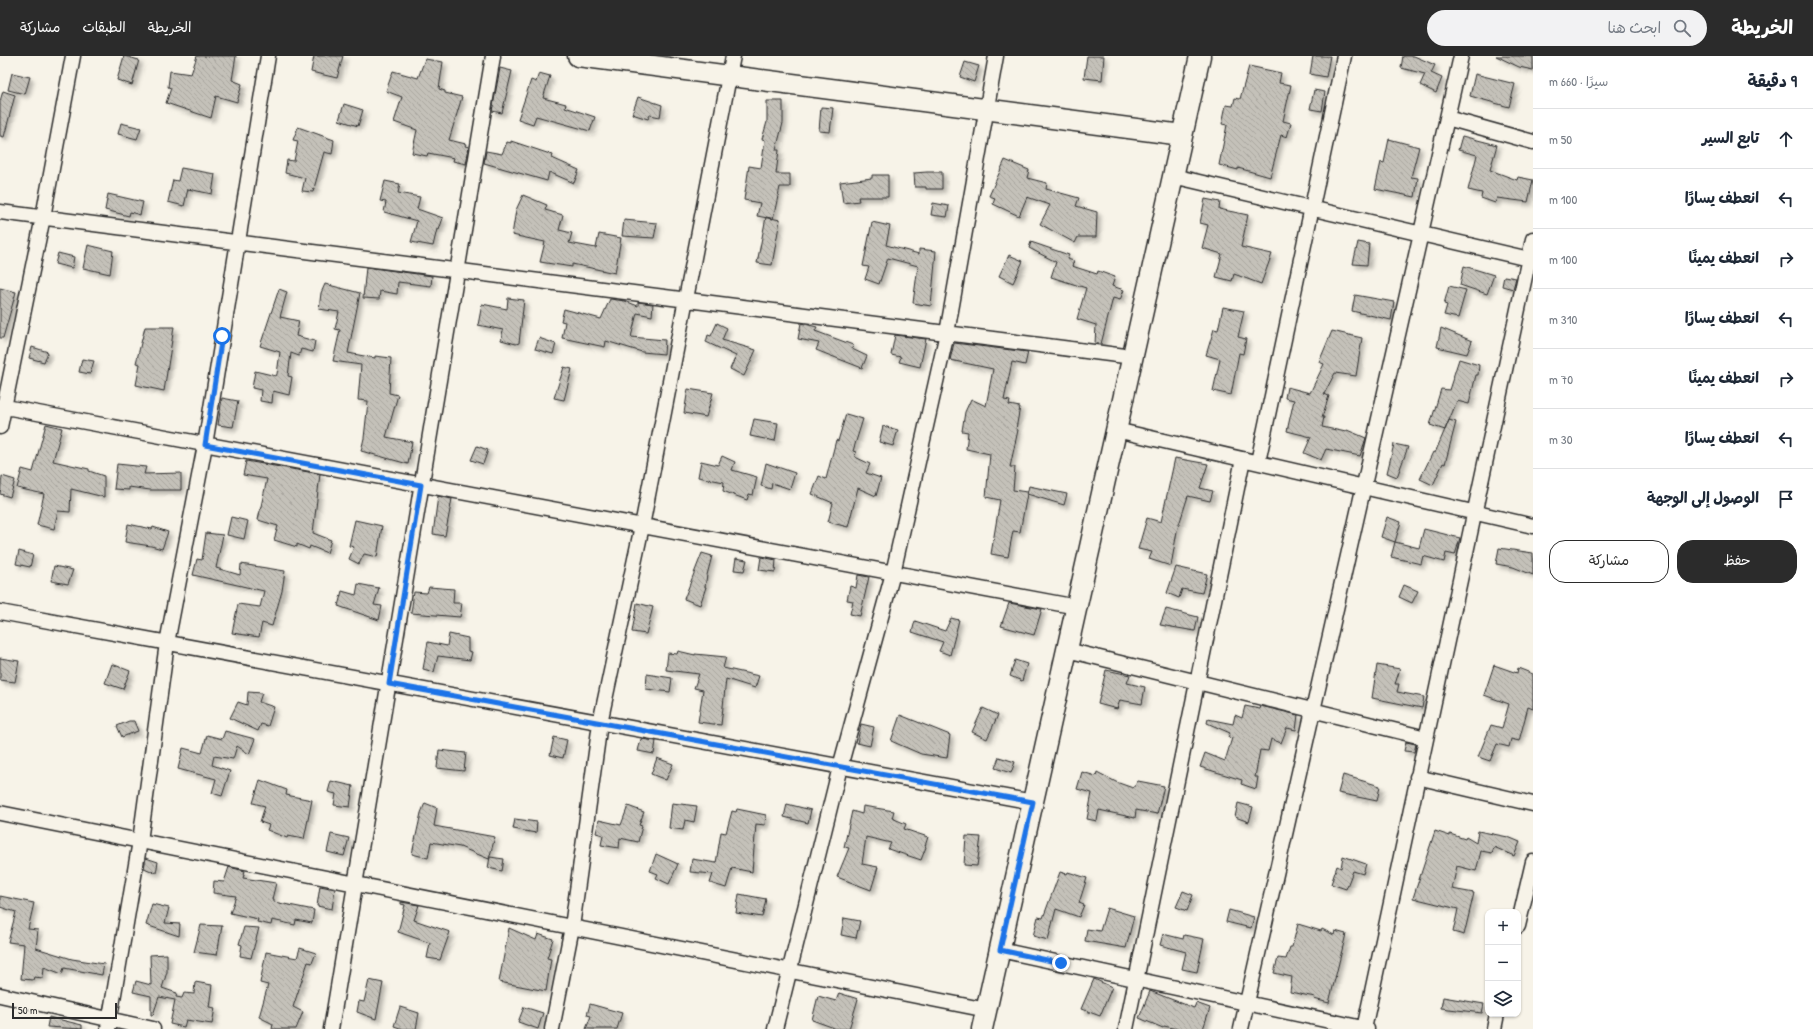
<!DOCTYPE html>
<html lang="ar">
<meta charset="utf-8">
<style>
body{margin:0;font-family:"Patrick Hand","Playpen Sans Arabic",sans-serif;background:#f2f2f3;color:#1f2937;direction:rtl}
.controls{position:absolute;right:12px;bottom:12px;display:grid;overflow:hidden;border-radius:8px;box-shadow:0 1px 3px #0004}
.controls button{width:36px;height:36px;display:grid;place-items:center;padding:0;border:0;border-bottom:1px solid #e0e1e3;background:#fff;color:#1f2937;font:20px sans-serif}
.scale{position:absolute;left:12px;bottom:10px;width:105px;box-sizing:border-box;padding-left:4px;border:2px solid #2b2b2b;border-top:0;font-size:11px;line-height:14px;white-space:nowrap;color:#2b2b2b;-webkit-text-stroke:3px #f7f3e8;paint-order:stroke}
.stop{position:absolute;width:12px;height:12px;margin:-9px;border:3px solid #1a73e8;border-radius:50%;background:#fff}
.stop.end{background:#1a73e8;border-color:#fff;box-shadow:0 1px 4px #0008}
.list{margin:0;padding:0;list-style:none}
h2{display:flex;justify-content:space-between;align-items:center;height:52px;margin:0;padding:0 16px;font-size:17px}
h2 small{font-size:13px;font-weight:400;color:#747a83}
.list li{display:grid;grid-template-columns:26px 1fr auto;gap:12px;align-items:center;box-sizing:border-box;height:60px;padding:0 16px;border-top:1px solid #e0e1e3}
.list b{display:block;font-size:15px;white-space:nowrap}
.list em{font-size:13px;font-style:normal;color:#747a83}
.actions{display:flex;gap:8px;padding:12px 16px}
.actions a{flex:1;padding:9px 0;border:1px solid #2b2b2b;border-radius:16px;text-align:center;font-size:14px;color:#2b2b2b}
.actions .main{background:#2b2b2b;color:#fff}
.icon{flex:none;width:22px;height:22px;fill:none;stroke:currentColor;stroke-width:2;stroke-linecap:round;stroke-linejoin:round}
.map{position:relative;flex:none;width:1533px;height:973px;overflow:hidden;direction:ltr}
header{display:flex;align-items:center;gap:24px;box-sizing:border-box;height:56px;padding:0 20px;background:#2b2b2b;color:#fff}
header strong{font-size:19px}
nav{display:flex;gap:22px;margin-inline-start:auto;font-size:14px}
.search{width:280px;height:36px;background:#f2f2f3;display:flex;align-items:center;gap:10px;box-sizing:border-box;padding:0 14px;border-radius:22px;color:#747a83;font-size:15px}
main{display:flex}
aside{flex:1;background:#fff}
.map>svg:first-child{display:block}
</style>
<header>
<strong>الخريطة</strong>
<div class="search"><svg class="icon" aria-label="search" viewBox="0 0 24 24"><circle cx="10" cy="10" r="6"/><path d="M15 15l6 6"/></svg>ابحث هنا</div>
<nav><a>الخريطة</a><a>الطبقات</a><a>مشاركة</a></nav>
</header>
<main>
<aside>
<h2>9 دقيقة<small>سيرًا · 660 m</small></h2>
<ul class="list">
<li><svg class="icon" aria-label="ahead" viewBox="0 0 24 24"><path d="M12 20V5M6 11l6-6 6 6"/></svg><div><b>تابع السير</b></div><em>50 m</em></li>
<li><svg class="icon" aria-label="left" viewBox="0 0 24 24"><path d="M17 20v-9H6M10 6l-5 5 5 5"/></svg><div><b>انعطف يسارًا</b></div><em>100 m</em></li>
<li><svg class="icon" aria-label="right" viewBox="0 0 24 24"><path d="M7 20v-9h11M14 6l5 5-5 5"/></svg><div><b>انعطف يمينًا</b></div><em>100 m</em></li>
<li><svg class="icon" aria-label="left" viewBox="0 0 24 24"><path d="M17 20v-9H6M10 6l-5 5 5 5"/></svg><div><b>انعطف يسارًا</b></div><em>310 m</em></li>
<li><svg class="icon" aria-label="right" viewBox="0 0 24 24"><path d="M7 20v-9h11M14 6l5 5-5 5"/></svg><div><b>انعطف يمينًا</b></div><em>70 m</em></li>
<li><svg class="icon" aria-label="left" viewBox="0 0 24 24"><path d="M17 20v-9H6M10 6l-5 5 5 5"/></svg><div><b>انعطف يسارًا</b></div><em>30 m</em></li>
<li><svg class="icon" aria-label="arrive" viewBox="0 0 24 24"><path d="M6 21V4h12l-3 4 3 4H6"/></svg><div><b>الوصول إلى الوجهة</b></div></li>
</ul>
<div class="actions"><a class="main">حفظ</a><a>مشاركة</a></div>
</aside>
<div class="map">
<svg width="1533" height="973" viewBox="0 0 1533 973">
<defs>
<pattern id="building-back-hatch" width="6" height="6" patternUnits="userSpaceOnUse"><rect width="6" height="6" fill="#c4c1b9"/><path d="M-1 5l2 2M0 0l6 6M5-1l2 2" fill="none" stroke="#a9a69f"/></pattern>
<filter id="shadow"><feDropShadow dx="3.5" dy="3.5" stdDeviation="2" flood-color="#0004"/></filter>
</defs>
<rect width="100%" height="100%" fill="#f7f3e8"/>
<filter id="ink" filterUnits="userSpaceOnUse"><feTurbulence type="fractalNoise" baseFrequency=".025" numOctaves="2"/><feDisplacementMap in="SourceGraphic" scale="8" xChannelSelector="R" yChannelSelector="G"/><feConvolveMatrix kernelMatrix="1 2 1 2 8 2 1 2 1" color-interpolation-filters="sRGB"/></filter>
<g filter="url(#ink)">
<path fill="url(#building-back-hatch)" stroke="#2b2b2b" filter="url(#shadow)" d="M124 0 139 4 132 29 117 24Z
M197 0H236L232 24 242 28 237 46 216 40 211 62 166 47 171 32 168 31 170 15 191 18Z
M314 0H343L337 22 311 16Z
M1087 0H1104L1102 24 1084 22Z
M1313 0H1330L1326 21 1310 18Z
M1403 0H1414L1435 9 1431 17 1442 22 1436 37 1420 29 1425 18 1401 12Z
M1496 0H1533V14L1519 11Z
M425 3 443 6 439 33 445 35V37L462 41 449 84 466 88 465 90 469 91 466 108 453 105 454 102 428 97 427 100 412 97 417 74 394 66 402 41 386 35 393 15 418 22Z
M965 6 979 10 974 26 960 21Z
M1249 10 1281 17 1279 27 1291 29 1283 65 1291 67 1287 81 1281 79 1270 121 1238 112V114L1219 109 1227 69 1222 68 1226 49 1233 50 1235 42 1240 43Z
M500 12 512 15 502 57 492 55Z
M12 17 30 21 25 38 8 34Z
M539 17 550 20 543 42 566 48 565 51 595 61 590 75 536 60 533 68 518 63 531 24 536 26Z
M1475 18 1515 28 1509 51 1470 40Z
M1314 34 1325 36 1322 55 1310 53Z
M3 35 15 39 4 81 0 80V45Z
M638 41 662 49 660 61 650 59 648 63 632 58Z
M767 45H783V67L776 94H779L776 118H790V131H780L773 163 757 160 760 147 744 144 749 110 761 112 765 84 762 83 767 66Z
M344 48 363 54 358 70 339 64Z
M821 51 833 52 830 76 819 75Z
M121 67 141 72 137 83 118 78Z
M298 71 334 84 332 98 324 96 313 136 302 135 305 122 285 117 287 104 294 105 298 85 293 84Z
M1462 80 1497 89 1490 114 1517 124 1518 121 1533 124 1528 146 1497 142 1495 147 1481 142 1482 137 1468 134 1477 99 1458 94Z
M1389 83 1419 91 1411 121 1418 122 1415 141 1375 133 1381 106 1384 107Z
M511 85 553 99 552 102 579 114 574 127 549 116 547 125 484 107 486 95 502 98 507 86 511 87Z
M1005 104 1029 114 1027 122 1047 127 1046 133 1079 142 1076 150 1097 156 1096 181H1078L1075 187 1040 168 1050 149 1027 141 1019 160 993 148 995 142 989 140Z
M181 112 215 118 212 138 188 133 184 150 168 146 173 124 178 125Z
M927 116H942V133H926V131H915L914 117Z
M872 119H888V141H858L859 145 843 147 840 126 872 122Z
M385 125 400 128 398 137 420 141 417 153 443 162 439 174 437 173 433 190 411 186 417 165 384 156 386 146 380 145Z
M108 138 143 146 140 159 130 156 129 160 105 154Z
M523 139 547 149 545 154 563 159 559 174 572 177 569 187 596 192 599 178 621 182 615 217 572 208V211L540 206 545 186 512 179 516 154Z
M1205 143 1220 146 1219 153 1248 159 1241 191 1272 198 1261 228 1234 218 1232 225 1216 221 1222 198 1202 192 1208 169 1200 167Z
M933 147 949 150 947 161 931 159Z
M766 161 780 164 772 209 757 207Z
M624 164 657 167 654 182 622 180Z
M872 166 890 170 886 189 919 198V193L936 195 931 250 913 247 918 210 888 202 879 228 865 223 869 211 863 210Z
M1031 186 1069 199 1067 203 1074 205 1072 210 1097 218 1098 215 1115 221 1112 230 1124 234 1120 244 1113 242 1101 288H1095L1096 269 1077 263 1086 232 1051 221 1056 206 1029 192Z
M1358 186 1369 188 1367 209 1353 208Z
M88 189 113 195 110 218 83 212Z
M58 197 74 201 72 212 55 208Z
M1009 199 1023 205 1013 227 999 220Z
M1464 210 1494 219 1487 238 1460 229Z
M366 211 432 220 431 230 398 226 397 238 380 235 379 243 363 242Z
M1504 220 1516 222 1513 233 1502 230Z
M325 228 360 237 348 297 375 302V300L391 302 389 337 398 339 386 381 412 386 408 408 361 395 364 382 368 346V345L358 344 361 309 333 305 340 274 335 273 339 256 319 253 321 237Z
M1449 230 1466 234 1458 262 1444 259 1447 249 1444 248Z
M0 232 16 236 3 282H0Z
M279 233 287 236 280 261 299 265 296 280 315 285 313 296 301 293 299 300 291 297 288 320 292 321 289 339 273 335 272 347 260 345 261 334 252 332 255 315 276 320 277 318 280 296 260 290Z
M1355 239 1394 246 1391 264 1352 255Z
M508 242 524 244 519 287 516 288 501 284 503 274 478 269 482 248 507 253Z
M610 243 625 245 638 250V246L653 248 652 260 637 257 631 281 665 284 664 298 642 296 606 285 605 291 562 282 565 266 561 265 564 253 601 263Z
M1223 251 1244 255 1238 281 1246 283 1243 298 1239 297 1231 339 1213 335 1220 303 1206 299 1214 273 1218 274Z
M717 267 727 272 722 284 756 294 744 320 730 313 736 300 706 286 708 279 711 280Z
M801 267 817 271 815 275 853 289 852 293 867 300 862 312 816 294 819 287 798 283Z
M145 271H174L164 335 136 329 140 308 136 307Z
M1441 272 1472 285 1467 298 1437 291Z
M1332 275 1362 282 1356 320 1335 317 1324 338 1329 340 1322 361H1324L1322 371 1346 376 1347 374 1366 382 1360 400 1326 393 1321 404 1304 397 1311 381 1287 375 1294 344 1285 342 1287 331 1310 337 1324 308 1319 306Z
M895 279 926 283 920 311 899 306 901 301 891 299Z
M539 282 556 288 553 298 535 293Z
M954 287 1028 296 1025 309 1012 306 1004 344 1010 345 1009 349 1020 351 1016 373 1018 374 1010 411H1015L1013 434 1027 436V438L1029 430 1067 438 1064 449 1027 438 1020 476 1013 475 1008 501 991 498 1000 444 986 441 990 398 966 393 968 376 962 375 965 356 971 343 986 350 993 313 950 304Z
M32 291 48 296 44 306 29 302Z
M82 303 94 305 90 318 79 316Z
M1459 303 1479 309 1478 319H1476L1469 348 1457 345 1445 374 1430 369 1441 333 1449 334Z
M564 311 572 313 564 344 554 342Z
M688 333 713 337 706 361 684 357Z
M222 342 238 345 233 371 218 369Z
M846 358 863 363 853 395 856 396 855 401 870 408 866 417 881 422 876 440 858 432 848 471 828 466 833 447 812 438 819 420 826 423 834 392 836 384 838 385Z
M754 363 778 367 775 385 750 380Z
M1449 364 1456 366 1445 408 1443 407 1433 429 1420 423 1433 396 1435 397Z
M46 368 62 372 53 405 89 413V415L104 420V441L71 433 70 456 58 455 54 473 37 469 44 438 17 432 22 413 33 416Z
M883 370 898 374 893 390 879 386Z
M1394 388 1408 391 1397 421 1387 417Z
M477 390 488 394 483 408 471 404Z
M722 400 735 406 732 414 757 421 753 439 749 438 747 444 723 435 724 426 698 421 701 405 718 409Z
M1175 402 1208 408 1200 432 1213 435 1210 445 1188 440 1177 475 1171 510 1149 503 1152 496 1138 493 1147 462 1161 466Z
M246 405 320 418 313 477 331 484 327 497 310 490 309 493 297 488V491L274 484 278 470 258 464 267 423 243 419Z
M766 407 795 417 790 433 772 427 771 433 761 430Z
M117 408 146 411 144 418 181 417V434H150L129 431V434L114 433Z
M2 420 15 424 10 441 0 438Z
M438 440 452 443 445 480 433 478Z
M231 461 248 465 244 483 227 479Z
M1387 461 1401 466 1395 486 1381 481Z
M355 464 382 470 377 501 364 498 359 508 349 503 354 491 349 490Z
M128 468 152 473 153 471 168 476 162 493 151 490 125 486Z
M1424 473 1460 482 1455 499 1446 497 1444 506 1423 500 1421 508 1391 501 1395 486 1419 492Z
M206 477 223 479 216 512 240 519 241 508 285 515 282 535 272 570 262 567 259 581 232 577 238 548 260 551 264 535 193 519 197 503 202 504Z
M1499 492 1533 497V519L1513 511 1496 508Z
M19 495 33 499 30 511 16 508Z
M702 497 712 500 707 519 705 531H706L700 549 684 543Z
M761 501 776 504 775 516 759 514Z
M736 502 747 504 744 515 734 514Z
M54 510 73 514 68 528 51 525Z
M1176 511 1207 518 1202 537 1182 533 1179 542 1167 537Z
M858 519 869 521 860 560 850 558 853 545 847 544 850 530 856 532Z
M358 528 379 532 374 549 382 550 379 564 338 550 342 535 356 539Z
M1404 529 1418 535 1412 547 1399 541Z
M429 531 454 533 453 547H462L460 561 411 557 414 536 427 537Z
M637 547 653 551 646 578 632 576Z
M1009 547 1042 553 1034 579 1001 570Z
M1166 553 1198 561 1195 575 1160 569Z
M951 562 959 564 950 599 939 595 943 586 912 576 915 565 945 575Z
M449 578 468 582V595L472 596 470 604 438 600 434 616 423 613 428 586 447 590Z
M678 595 695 599V598L726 601 723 612 759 620 755 632 726 623 721 669 698 666 703 634 694 632 699 618 666 614 668 597 677 598Z
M0 602 19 605 15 626 0 624Z
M1015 604 1027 608 1022 625 1010 620Z
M112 608 130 615 123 633 105 627Z
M1377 609 1400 613 1395 628H1399L1397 636 1424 641 1422 652 1372 642Z
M1494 609 1517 617 1518 612 1533 618V653L1528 651 1519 685 1511 683 1509 691 1497 688 1490 705 1478 701 1491 669 1502 672 1509 648 1484 639Z
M1106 614 1130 619 1127 627 1145 631 1142 648 1120 644 1117 653 1098 648Z
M647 618 672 622 670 636 646 633Z
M248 636 262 637 259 646 274 651 268 670 261 668 258 675 230 662 238 646 247 649Z
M1245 650 1260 653 1261 650 1298 659 1296 674 1287 672 1281 687 1271 683 1268 695 1260 694 1255 721H1258L1256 733 1241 728 1242 724 1200 711 1205 697 1225 705 1232 682 1228 681 1230 677 1207 667 1208 663 1233 668 1235 659 1242 662Z
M983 652 998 659 987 683 972 676Z
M900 659 950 679 947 702 921 698 891 685Z
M129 665H134L138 675 122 681 117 670Z
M861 668 874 671 870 690 857 687Z
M225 675 255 683 249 698 237 690 233 703 214 700 212 709 230 715 222 740 212 737 216 723 178 713 183 692 202 697 207 679 222 683Z
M554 681 567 684 563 702 550 699Z
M641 683 656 685 654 698 638 695Z
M1406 686 1416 688 1414 696 1404 695Z
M439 694 466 697 464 715 437 712Z
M999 701 1015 706 1011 717 995 712Z
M657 702 673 708 666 724 651 718Z
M1082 716 1096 720 1097 716 1116 726 1133 732 1138 725 1164 730 1157 758 1136 754 1135 762 1099 754 1097 765 1087 763 1092 737 1077 733Z
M1343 719 1380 730 1377 745 1338 737Z
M260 724 287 734 286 739 312 744 304 783 288 780 287 782 267 774 269 769 260 766 265 750 253 747Z
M331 725 353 730 350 751 334 749 336 738 328 736Z
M425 747 437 752 434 770 495 781 489 803 460 791 431 786 428 802 412 798 421 757Z
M672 747 697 750 694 766 685 764 683 774 669 772Z
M1238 747 1253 751 1249 766 1235 761Z
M787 748 811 754 808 767 784 761Z
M628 750 644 756 639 769 642 770 638 786 620 782 619 792 601 789 603 779 596 777 599 764 621 769Z
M863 750 894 755 892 762 906 768 904 773 928 781 925 790 926 791 921 804 888 793 891 787 866 781 862 808 878 811 871 834 837 821 849 792 844 791 852 755 862 758Z
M737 753 766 759 765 769 756 768 752 816 732 812 726 832 710 827 713 818 690 816 692 803 716 807 721 776 726 777 732 755 736 756Z
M515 763 537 766 536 777 513 773Z
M1435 775 1450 780V778L1465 783 1466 781 1476 787 1478 775 1508 781 1520 786 1514 800 1494 791 1492 797 1481 795 1476 815 1457 810 1452 833 1474 837 1464 879 1453 876 1458 853 1413 842Z
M331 778 349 782 344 800 327 796Z
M966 780 981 781 977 810 964 809Z
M656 798 678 808 669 828 656 822 658 818 650 815Z
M1343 800 1366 808 1363 818 1353 815 1346 833 1331 828 1337 810 1341 812Z
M490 801 504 803 502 815 488 812Z
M146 802 158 806 156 817 144 812Z
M229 811 245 815 243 822 276 827 272 843H274V846L314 854 312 867 296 864 295 869 272 864 271 869 257 866 258 863 230 857 236 840 213 837 214 825 224 826Z
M1060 816 1067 818 1068 816 1087 822 1079 847 1084 849 1079 861 1056 853 1048 884 1033 880 1038 861 1043 862Z
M320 830 335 833 332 853 317 850Z
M1183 835 1193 839 1187 855 1176 851Z
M739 838 766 843 762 861 736 857Z
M0 840 34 847 28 873 38 874 36 892 72 903 104 908 102 919 64 912 62 918 44 911 43 922 34 921 33 924 21 923 24 888 8 886 16 856 0 851Z
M401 846 419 849 414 864 450 876 440 904 427 902 430 887 398 876 405 849 401 848Z
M152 848 169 852 165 867 180 868 179 880 146 869Z
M1107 852 1134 860 1126 892 1085 885 1087 873 1100 875Z
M1229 854 1254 861 1251 872 1226 866Z
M844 862 860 865 856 882 841 879Z
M1298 868 1321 875 1322 873 1334 879 1335 875 1346 878 1329 947 1314 943 1315 941 1290 936 1292 921 1274 917 1278 902 1286 903 1290 891H1292Z
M201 869 222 870 217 899 194 896Z
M244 871 259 872 251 902 240 900 242 889 239 888Z
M509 872 536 884 538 878 553 883 547 902 551 903 546 935 499 926Z
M1163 878 1183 883 1184 879 1204 883 1197 916 1182 913 1186 896 1160 889Z
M300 892 316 897 312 907 308 906 293 951 303 956 296 973H272L273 968 259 961 268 929 260 927 266 896 297 902Z
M167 898V916L162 932 177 937 176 941 182 942 184 937 194 938 195 926 212 929 209 951 215 952 212 968 186 964 184 971 170 968 175 944 159 941 153 959H151V940L133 936 136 925 151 929 150 899Z
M1094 923 1112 931 1100 960 1081 953Z
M369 924 383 927 376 963 357 956 359 945 364 946Z
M1150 935 1194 952 1196 947 1210 952 1203 973H1177L1164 970 1163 972 1139 962Z
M839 937 858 943 849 973H837L812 964 818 940 836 945Z
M1443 941 1484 948 1482 957 1441 952Z
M590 948 622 957 617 973H586L591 960 587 959Z
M400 951 419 957 416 973H403L394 970Z
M524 951 543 957 538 973 518 966Z
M49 961 82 969V973L47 971Z"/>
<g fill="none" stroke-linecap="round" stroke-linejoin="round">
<g stroke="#2b2b2b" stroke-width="17">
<path id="street" d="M1447 62 1533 86
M1173 120 1533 204
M0 156 1133 301
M0 350 1077 551
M0 371 43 161 73 0
M1116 374 1533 470
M1258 406 1344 0
M0 556 1033 746
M1067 594 1426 682
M1417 721 1533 748
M0 757 987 954
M1518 870 1533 806
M1000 894 1367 973
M0 939 153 973
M108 973 140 785 167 587 205 389 268 0
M331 973 493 0
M552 973 572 871 600 667 642 470 733 0
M775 973 840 711 893 517 947 277 996 0
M1126 973 1243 403
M1241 973 1461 0
M1364 973 1533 183
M1494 973 1497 958"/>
</g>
<g stroke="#2b2b2b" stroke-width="23">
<path id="secondary" d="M578 0 1182 79
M982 973 1200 0"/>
</g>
<use href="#street" stroke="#f7f3e8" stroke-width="14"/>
<use href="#secondary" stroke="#f7f3e8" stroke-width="20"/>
</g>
</g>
<g fill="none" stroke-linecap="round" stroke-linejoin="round" filter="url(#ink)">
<path stroke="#1a73e8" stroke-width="5" d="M222 280 205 389 421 429 389 628 1033 746 1000 894 1061 907"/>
</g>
</svg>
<div class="controls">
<button>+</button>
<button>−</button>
<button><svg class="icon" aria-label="layers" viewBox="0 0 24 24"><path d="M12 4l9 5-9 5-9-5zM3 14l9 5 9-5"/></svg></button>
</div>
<div class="scale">50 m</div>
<div class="stop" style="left:222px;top:280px"></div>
<div class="stop end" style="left:1061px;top:907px"></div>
</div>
</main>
